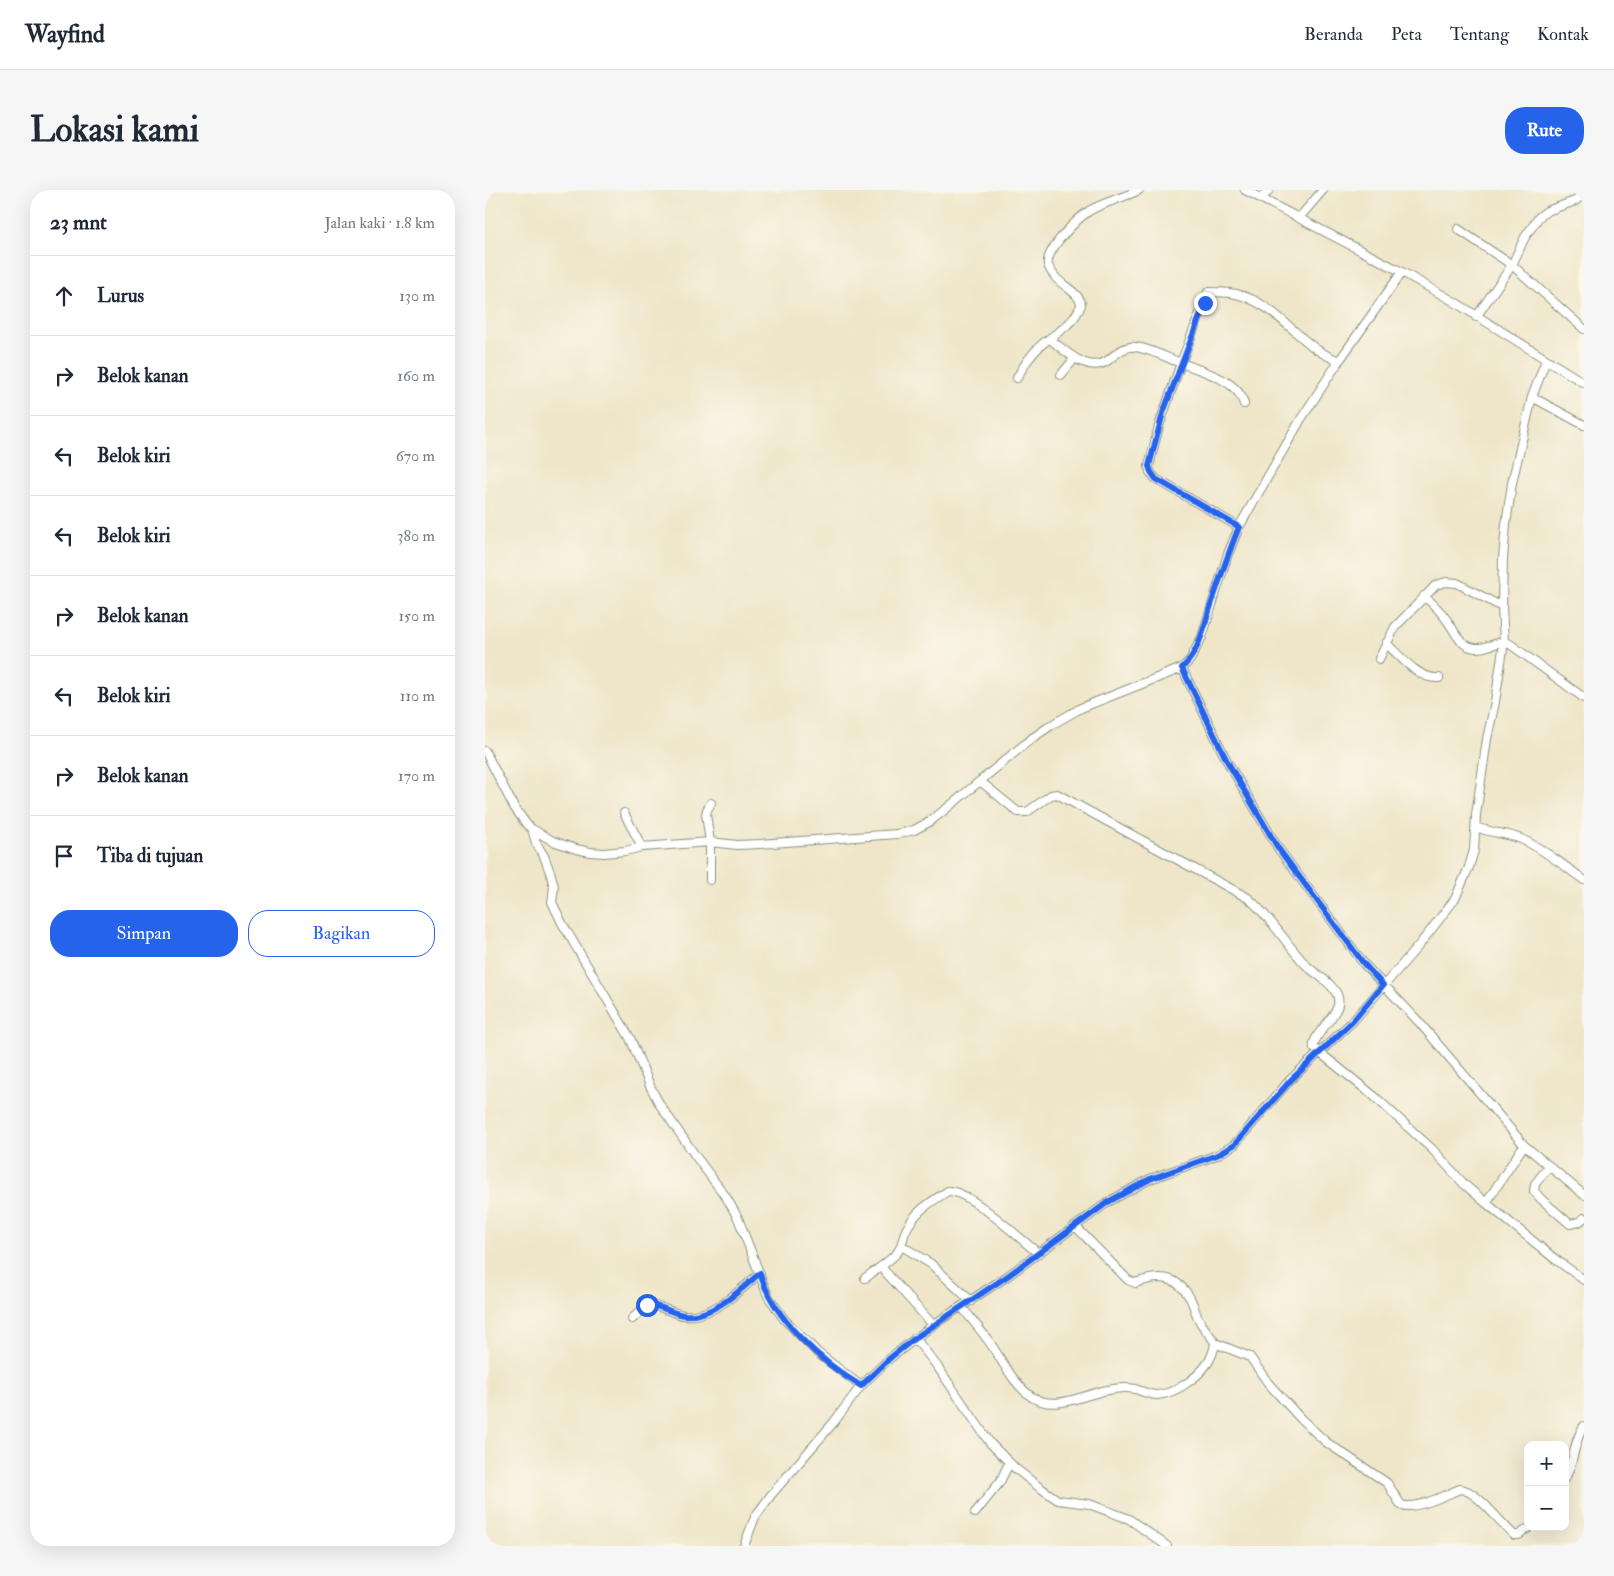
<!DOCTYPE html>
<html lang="id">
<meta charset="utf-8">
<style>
body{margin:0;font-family:"IM FELL Double Pica",serif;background:#f6f6f7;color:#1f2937}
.controls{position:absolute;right:15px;bottom:15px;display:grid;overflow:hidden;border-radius:10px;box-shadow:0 5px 20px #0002}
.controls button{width:45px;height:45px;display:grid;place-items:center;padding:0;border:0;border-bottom:1px solid #e0e1e3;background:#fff;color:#1f2937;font:25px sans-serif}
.stop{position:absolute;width:15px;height:15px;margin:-11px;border:4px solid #2563eb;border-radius:50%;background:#fff}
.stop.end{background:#2563eb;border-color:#fff;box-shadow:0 1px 5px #0008}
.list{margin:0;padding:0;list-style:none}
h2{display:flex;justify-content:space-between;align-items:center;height:65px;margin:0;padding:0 20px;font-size:21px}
h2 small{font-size:16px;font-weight:400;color:#747a83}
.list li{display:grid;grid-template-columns:32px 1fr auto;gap:15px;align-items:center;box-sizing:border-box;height:80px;padding:0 20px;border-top:1px solid #e0e1e3}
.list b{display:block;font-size:19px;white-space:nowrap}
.list em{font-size:16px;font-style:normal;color:#747a83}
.actions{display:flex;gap:10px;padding:15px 20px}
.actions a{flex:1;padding:11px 0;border:1px solid #2563eb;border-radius:20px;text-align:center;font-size:18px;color:#2563eb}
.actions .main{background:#2563eb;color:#fff}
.icon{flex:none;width:28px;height:28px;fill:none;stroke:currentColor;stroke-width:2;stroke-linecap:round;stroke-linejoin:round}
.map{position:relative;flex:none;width:1099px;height:1356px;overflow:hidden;border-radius:20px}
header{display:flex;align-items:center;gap:30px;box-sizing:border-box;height:70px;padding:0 25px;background:#fff;border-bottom:1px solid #e0e1e3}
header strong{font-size:24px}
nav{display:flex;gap:28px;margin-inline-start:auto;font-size:18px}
.intro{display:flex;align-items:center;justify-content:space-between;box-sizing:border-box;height:120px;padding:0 30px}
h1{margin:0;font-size:35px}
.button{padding:12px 22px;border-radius:20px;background:#2563eb;color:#fff;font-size:18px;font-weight:700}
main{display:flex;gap:30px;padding:0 30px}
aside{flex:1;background:#fff;border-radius:20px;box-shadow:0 5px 20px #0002}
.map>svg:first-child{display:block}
</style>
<header>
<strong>Wayfind</strong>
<nav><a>Beranda</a><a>Peta</a><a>Tentang</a><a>Kontak</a></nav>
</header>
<div class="intro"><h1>Lokasi kami</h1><a class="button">Rute</a></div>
<main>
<aside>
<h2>23 mnt<small>Jalan kaki · 1.8 km</small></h2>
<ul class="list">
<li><svg class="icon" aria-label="ahead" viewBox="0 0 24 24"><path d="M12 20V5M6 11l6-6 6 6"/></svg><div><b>Lurus</b></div><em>130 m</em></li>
<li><svg class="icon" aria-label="right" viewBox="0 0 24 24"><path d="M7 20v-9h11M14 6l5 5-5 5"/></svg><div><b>Belok kanan</b></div><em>160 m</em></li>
<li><svg class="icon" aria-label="left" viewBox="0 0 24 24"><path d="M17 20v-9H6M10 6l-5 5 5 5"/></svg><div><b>Belok kiri</b></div><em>670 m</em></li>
<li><svg class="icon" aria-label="left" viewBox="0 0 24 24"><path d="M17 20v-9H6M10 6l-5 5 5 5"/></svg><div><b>Belok kiri</b></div><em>380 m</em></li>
<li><svg class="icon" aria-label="right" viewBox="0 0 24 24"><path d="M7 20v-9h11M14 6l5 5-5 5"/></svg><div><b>Belok kanan</b></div><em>150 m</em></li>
<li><svg class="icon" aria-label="left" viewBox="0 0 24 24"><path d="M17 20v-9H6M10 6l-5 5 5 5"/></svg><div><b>Belok kiri</b></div><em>110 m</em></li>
<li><svg class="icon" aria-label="right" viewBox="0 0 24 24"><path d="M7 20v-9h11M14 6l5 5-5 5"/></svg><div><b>Belok kanan</b></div><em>170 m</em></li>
<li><svg class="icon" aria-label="arrive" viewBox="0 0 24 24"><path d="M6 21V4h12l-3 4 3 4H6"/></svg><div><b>Tiba di tujuan</b></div></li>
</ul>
<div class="actions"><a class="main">Simpan</a><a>Bagikan</a></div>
</aside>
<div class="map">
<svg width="1099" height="1356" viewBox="0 0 1099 1356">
<rect width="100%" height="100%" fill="#fbf7ec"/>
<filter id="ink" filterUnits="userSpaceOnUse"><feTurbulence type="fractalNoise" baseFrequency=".02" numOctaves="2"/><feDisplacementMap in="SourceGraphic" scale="10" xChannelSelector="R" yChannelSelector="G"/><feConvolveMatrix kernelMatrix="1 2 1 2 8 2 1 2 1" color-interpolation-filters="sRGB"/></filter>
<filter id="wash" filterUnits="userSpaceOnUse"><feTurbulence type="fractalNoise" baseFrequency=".0096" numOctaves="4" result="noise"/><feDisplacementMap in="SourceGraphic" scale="20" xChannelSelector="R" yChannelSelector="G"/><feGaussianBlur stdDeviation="1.12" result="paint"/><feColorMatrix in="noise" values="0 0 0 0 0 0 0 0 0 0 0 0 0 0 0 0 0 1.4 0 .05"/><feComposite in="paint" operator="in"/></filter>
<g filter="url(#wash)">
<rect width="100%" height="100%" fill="#efe6c9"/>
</g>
<g filter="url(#ink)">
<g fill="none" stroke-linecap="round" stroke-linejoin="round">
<g stroke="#87927e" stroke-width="10">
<path id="minor" d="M760 0 917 82 968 111 1099 193
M776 9 784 0
M814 28 838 0
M973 39 1027 75 1099 139
M991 127 1027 75 1040 47 1054 27 1062 21 1090 11 1099 4
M565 149C579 160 603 184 622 171 629 166 636 158 645 157 656 155 685 169 696 173L723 102C732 102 742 102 751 104 782 111 803 137 827 156 835 163 845 167 854 171
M576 185 590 168
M532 188C538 176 546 165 555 156 571 142 588 136 596 115 596 104 578 96 571 88 568 84 564 79 563 75 560 60 592 29 604 21 619 12 638 8 654 0
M1047 207 1099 235
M754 337 671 289 665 282 664 276 674 236 696 173C717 181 754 190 759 214
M939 406C947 413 955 420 961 429 970 440 974 457 991 458 1003 459 1013 449 1025 454L1099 508
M901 453C915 466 934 490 954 488
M894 469 910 437 951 395 961 392 972 393 1017 417
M697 478 742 571 793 658 879 774 934 832 1039 955 1099 1005
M0 561 29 617 42 635 47 639 68 651 91 659 105 662 119 663 140 661 157 657 225 652 252 655 274 654 412 644 429 640 444 632 461 619 546 549 568 534 596 518 697 478 705 470 717 447 743 364 754 337 816 229 854 171 917 82
M495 591 533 622H542L566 605 572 604 763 708C786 727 800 753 821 775 830 784 843 790 850 801 853 805 854 810 853 815 850 829 826 846 829 858L889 906 947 959 979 994 1001 1013
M139 623 157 657
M991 637C1005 643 1022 643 1036 649 1059 659 1079 676 1099 690
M47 639 51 653 59 666 66 685 69 697 67 712 77 733 145 848 166 898 175 915 212 968 241 1007 253 1028 283 1106 299 1129 333 1163 376 1196
M225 690V652L221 624 222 620 226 613
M1039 955 1001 1013 1070 1069 1099 1090
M1064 976 1050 994 1049 1001 1056 1009 1085 1034 1094 1032 1099 1028
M417 1056 446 1074 486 1111
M396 1077 448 1135
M380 1088C390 1081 402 1073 411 1064 418 1057 417 1048 421 1040 430 1021 447 1011 463 1001 484 1000 535 1049 553 1063
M477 1117C486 1129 496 1140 505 1153 517 1170 528 1194 547 1207 571 1222 599 1204 623 1200 632 1198 641 1197 650 1199 657 1201 664 1205 672 1205 690 1204 712 1188 722 1174 727 1167 729 1160 730 1153 725 1144 718 1138 714 1130 710 1123 709 1115 705 1108 691 1084 673 1085 650 1093L643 1090 591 1037
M147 1129 162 1115C176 1115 186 1123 199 1125 227 1129 256 1099 275 1083
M430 1148 452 1176 505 1253 531 1279 554 1297 573 1310 604 1314 644 1329 682 1356
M730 1153 765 1167 783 1193 816 1229 841 1252 902 1293 916 1315C932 1320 960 1305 975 1299 992 1300 1015 1333 1029 1345H1034L1045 1337
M1080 1288C1090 1272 1088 1251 1099 1236
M490 1323 515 1292 524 1273
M259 1356 270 1327 286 1305 349 1232 376 1196 405 1168 448 1135 524 1085 623 1012 665 989 732 965 749 955 805 890 868 831 935 754 970 709 984 677 989 660 991 625 1002 549 1010 512 1019 452 1017 417 1018 369 1021 334 1027 293 1047 207 1061 170"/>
</g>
<use href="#minor" stroke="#fff" stroke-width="8"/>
</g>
</g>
<g fill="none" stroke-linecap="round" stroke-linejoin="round" filter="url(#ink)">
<path stroke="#2563eb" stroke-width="6" d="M162 1115C176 1115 186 1123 199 1125 227 1129 256 1099 275 1083 289 1130 336 1172 376 1196L405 1168 430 1148 524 1085 623 1012 665 989 732 965 749 955 806 890 868 831 898 795 879 774 793 658 742 571 697 478C714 462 718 440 725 418 734 391 743 364 754 337L671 289 666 282 664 276 678 223 720 113"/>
</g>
</svg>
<div class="controls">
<button>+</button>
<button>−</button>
</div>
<div class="stop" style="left:162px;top:1115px"></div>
<div class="stop end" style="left:720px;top:113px"></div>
</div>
</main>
